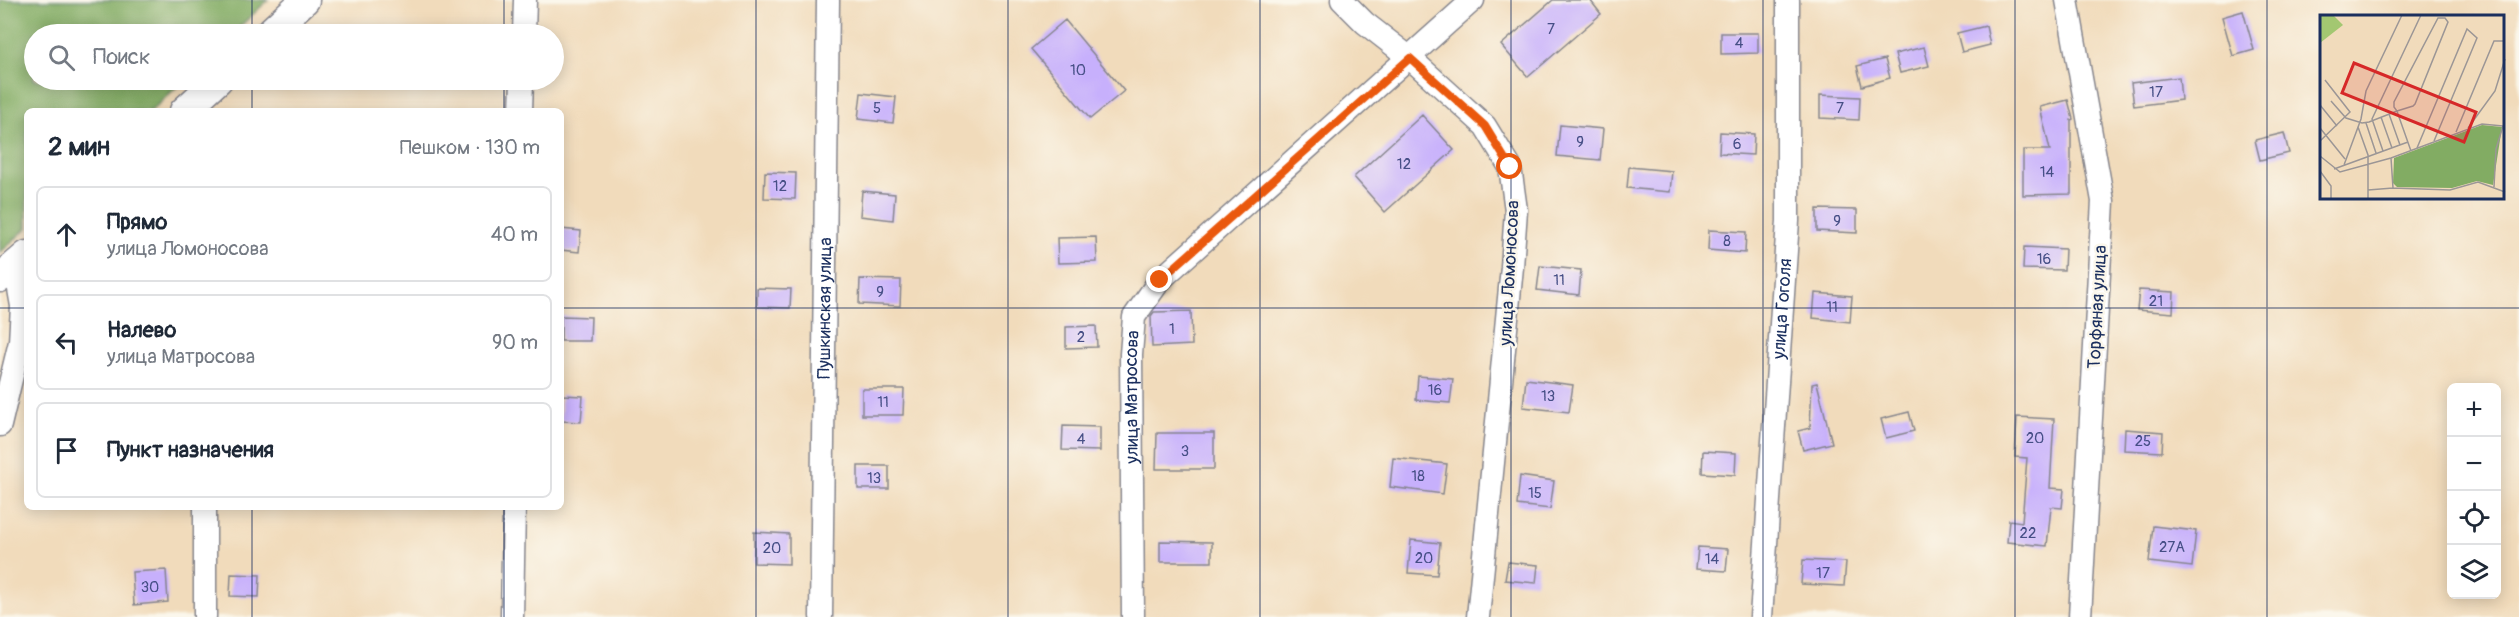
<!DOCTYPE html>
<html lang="ru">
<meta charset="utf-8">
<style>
body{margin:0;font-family:Pangolin,sans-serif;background:#f2f2f3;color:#1f2937}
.controls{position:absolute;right:18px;bottom:18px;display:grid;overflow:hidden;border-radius:9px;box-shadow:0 3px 15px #0003}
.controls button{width:54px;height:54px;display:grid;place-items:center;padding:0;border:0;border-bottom:2px solid #e0e1e3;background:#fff;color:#1f2937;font:30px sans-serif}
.stop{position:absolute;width:18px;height:18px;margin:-14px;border:4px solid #ea580c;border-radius:50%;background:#fff}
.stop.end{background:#ea580c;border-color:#fff;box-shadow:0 2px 6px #0008}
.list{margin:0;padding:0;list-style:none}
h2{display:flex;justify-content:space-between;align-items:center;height:78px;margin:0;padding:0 24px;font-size:26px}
h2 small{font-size:20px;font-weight:400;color:#747a83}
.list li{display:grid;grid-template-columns:39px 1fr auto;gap:18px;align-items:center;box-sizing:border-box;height:96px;margin:0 12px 12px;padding:0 12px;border:2px solid #e0e1e3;border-radius:9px}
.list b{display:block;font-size:22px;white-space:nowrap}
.list p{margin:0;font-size:20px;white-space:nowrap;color:#747a83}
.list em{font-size:20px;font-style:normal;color:#747a83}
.icon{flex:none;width:33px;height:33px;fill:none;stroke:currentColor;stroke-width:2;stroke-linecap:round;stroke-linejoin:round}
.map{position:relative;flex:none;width:2519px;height:617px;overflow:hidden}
.search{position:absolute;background:#fff;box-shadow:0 3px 15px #0003;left:24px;top:24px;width:540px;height:66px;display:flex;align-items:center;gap:15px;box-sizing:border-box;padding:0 21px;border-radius:33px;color:#747a83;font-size:22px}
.panel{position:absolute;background:#fff;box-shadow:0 3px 15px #0003;left:24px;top:108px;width:540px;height:402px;border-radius:9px}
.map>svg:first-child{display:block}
</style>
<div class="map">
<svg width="2519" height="617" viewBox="0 0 2519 617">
<rect width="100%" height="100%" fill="#fbf7ec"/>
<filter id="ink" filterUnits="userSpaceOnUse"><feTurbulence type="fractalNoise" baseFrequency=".0167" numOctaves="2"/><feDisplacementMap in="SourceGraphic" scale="12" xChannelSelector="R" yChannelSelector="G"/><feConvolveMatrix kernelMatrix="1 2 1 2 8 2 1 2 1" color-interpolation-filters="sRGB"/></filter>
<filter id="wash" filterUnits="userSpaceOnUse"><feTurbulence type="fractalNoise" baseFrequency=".008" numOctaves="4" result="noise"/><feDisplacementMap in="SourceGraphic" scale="24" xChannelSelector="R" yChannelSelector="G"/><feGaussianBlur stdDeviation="1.35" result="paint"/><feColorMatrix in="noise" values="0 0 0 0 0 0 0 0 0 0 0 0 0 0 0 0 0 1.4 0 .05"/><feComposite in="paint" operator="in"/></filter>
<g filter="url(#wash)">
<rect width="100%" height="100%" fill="#f1dbbb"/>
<path fill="#82ac63" stroke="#4e6e60" stroke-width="1.5" d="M0 0H268L232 34H34V80H184L151 111H27V228L0 253Z"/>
<g id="blocks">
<path fill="#c7b0fc" d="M1553 0H1590L1601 14 1528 77 1501 45Z
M2243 11 2254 50 2233 56 2222 17Z
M1065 20 1124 91 1090 119 1031 49Z
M1986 26 1990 45 1962 52 1957 33Z
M1721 33H1758V53L1721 54Z
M1924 47 1929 66 1900 73 1895 54Z
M1885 59 1890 78 1862 86 1857 66Z
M2179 77 2181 100 2134 106 2131 83Z
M861 93 896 97 893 123 858 119Z
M1820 95 1860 97 1859 120 1820 118Z
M2068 100 2073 119 2071 120V194L2023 195V150H2050L2040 107Z
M1422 115 1454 150 1385 212 1354 177Z
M1560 125 1603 129 1600 160 1557 156Z
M1720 132 1754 134 1753 155 1719 153Z
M2284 133 2289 153 2260 160 2255 140Z
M1629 167 1672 171 1670 192 1627 188Z
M765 172 796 173 795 199 764 198Z
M862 191 895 194 893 220 860 216Z
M1817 209 1857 210V233L1817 231Z
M561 229 581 231 579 252 561 250Z
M1709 230 1746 232 1745 253 1708 250Z
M1096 237 1097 262 1058 263 1057 238Z
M2024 247 2065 249 2064 270 2023 269Z
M1540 266 1581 270 1579 295 1537 290Z
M860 279 901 280 900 306 859 304Z
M757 288 791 289 790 308 757 307Z
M2139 290 2174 292 2173 313 2137 310Z
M1815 293 1852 296 1850 322 1813 318Z
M1191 311 1192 345 1152 347 1151 316 1154 312Z
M561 316 591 317 590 341H561Z
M1096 326 1097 347 1066 348V327Z
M1418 376 1453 379 1450 403 1416 400Z
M1526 379 1573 385 1569 412 1523 407Z
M1817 383 1832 443 1803 450 1798 431 1810 428 1812 384Z
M862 389H904L903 415H862Z
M561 395 583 396 581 422 561 421Z
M1909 412 1914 431 1886 438 1881 419Z
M2017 417 2054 419 2050 488 2064 489 2062 508 2051 507 2047 546 2007 542 2009 520 2022 522 2027 458 2015 457Z
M1063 426 1100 427V451L1062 450Z
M2125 429 2163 432 2162 452 2124 450Z
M1157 433H1214V469H1156Z
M1703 451 1736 453 1735 475 1702 473Z
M1393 458 1447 464 1443 494 1390 487Z
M858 466H889V489H858Z
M1520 476 1554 481 1550 509 1517 505Z
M2153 526 2196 531 2192 567 2149 562Z
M754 532 789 534V564L754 563Z
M1411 540 1440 543 1437 575 1408 573Z
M1160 541 1212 542V562H1160Z
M1698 547 1728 549 1726 571 1696 569Z
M1803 560 1846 562 1844 586 1801 584Z
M1508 562 1538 565 1536 583 1505 580Z
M166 570 168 602 134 605 132 572Z
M231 574 260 575 259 597 230 596Z"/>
</g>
</g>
<g filter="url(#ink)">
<use href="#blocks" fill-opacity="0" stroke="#86858c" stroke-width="1.5"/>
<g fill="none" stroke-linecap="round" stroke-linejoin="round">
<g stroke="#86858c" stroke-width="25">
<g id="minor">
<path d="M1342 0 1365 23 1410 58 1485 126 1510 167 1516 210 1512 267 1478 617"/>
<path d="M2067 0 2103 201 2080 617"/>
<path d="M524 34 525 0"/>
<path d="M521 111 522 80"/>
<path d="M0 425 20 342 22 306 15 266"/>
<path d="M205 617V507"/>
<path d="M512 617 514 507"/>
<path id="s1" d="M821 617 828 0"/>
<path id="s2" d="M1133 617 1131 354 1134 317 1160 280 1473 0"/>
<path id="s3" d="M1761 617 1788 221V0"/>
</g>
</g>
<g stroke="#86858c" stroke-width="31">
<path id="tertiary" d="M268 34 305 0
M184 111 218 80
M0 278 27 255"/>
</g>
<use href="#minor" stroke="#fff" stroke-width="22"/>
<use href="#tertiary" stroke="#fff" stroke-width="28"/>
</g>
</g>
<g fill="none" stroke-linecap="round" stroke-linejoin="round" filter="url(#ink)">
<path stroke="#ea580c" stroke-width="8" d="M1160 280 1410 58 1485 126 1510 167"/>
</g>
<path fill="none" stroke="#1b2f5e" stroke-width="1.5" stroke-opacity="0.55" d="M252 0V34M504 0V34M756 0V617M1008 0V617M1260 0V617M1511 0V617M1763 0V617M2015 0V617M2267 0V617M252 80V111M504 80V111M0 308H27M561 308H2519M252 507V617M504 507V617"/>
<g text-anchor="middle" stroke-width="5" stroke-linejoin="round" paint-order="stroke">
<g font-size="15" fill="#464f86">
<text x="1551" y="34">7</text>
<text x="1739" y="48">4</text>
<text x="1078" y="75">10</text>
<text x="2156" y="97">17</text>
<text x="877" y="113">5</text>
<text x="1840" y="113">7</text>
<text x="1580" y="147">9</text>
<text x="1737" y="149">6</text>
<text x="1404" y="169">12</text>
<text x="2047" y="177">14</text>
<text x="780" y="191">12</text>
<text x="1837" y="226">9</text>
<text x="1727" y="246">8</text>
<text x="2044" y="264">16</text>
<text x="1559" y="285">11</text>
<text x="880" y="297">9</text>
<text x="2156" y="306">21</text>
<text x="1832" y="312">11</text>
<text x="1172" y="334">1</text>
<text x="1081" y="342">2</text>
<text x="1435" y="395">16</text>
<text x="1548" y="401">13</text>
<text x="883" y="407">11</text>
<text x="2035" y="443">20</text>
<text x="1081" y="444">4</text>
<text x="2143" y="446">25</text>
<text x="1185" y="456">3</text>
<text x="1418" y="481">18</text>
<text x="874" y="483">13</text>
<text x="1535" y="498">15</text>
<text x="2028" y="538">22</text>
<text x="2172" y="552">27А</text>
<text x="772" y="553">20</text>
<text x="1424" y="563">20</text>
<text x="1712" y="564">14</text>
<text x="1823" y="578">17</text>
<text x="150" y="592">30</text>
</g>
<g font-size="18" fill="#1b2f5e" stroke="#fbf7ec">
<text transform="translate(1509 273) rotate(-87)" y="6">улица Ломоносова</text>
<text transform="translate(2097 307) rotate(-87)" y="6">Торфяная улица</text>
<text dy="6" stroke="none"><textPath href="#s1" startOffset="309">Пушкинская улица</textPath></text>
<text dy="6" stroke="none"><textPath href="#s3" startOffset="309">улица Гоголя</textPath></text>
<text dy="6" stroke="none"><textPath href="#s2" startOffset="220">улица Матросова</textPath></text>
</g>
</g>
<g transform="translate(2320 15)">
<rect width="184" height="184" fill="#f1dbbb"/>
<path d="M0 0H13L23 10 0 28Z" fill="#a3c771"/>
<path d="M162 110 182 112 173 170 157 166 132 173 77 172 73 168 74 143Z" fill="#82ac63"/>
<path fill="none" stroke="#9b9696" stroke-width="1.5" d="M11 86 26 103 42 108 49 107 77 96 93 91 95 89 128 7 125 3H118L74 87V92L77 96 79 102 91 136M0 90 17 111M69 99 80 130M61 102 72 133M46 108 56 138M38 112 48 140V185M0 113 25 144M148 113 175 76 185 44M136 117 174 26H185M0 126 30 97 5 65M97 133 147 14 157 23 114 126M63 136 52 104 101 0M0 141 20 157 71 143 73 173 130 175 158 167 185 177M71 143 162 109 183 111M24 150 41 104 46 76 82 0M14 154 88 127M0 156 11 171V185M174 172 176 134 183 111M48 175 73 173"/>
<path fill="#d62828" fill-opacity="0.15" stroke="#d62828" stroke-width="3" d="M34 48 156 97 144 127 22 78Z"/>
<rect width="184" height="184" fill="none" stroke="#1b2f5e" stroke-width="3"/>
</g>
</svg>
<div class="controls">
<button>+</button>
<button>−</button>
<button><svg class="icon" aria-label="locate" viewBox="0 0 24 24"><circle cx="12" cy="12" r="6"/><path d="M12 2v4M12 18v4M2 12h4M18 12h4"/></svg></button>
<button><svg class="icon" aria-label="layers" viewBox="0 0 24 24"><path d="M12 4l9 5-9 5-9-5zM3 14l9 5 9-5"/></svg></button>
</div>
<div class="stop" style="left:1510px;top:167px"></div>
<div class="stop end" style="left:1160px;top:280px"></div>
<div class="search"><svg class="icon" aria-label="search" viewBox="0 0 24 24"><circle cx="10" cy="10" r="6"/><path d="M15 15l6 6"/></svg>Поиск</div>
<section class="panel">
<h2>2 мин<small>Пешком · 130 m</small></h2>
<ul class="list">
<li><svg class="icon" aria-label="ahead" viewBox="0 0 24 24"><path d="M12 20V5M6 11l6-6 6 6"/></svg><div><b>Прямо</b><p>улица Ломоносова</p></div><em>40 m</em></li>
<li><svg class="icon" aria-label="left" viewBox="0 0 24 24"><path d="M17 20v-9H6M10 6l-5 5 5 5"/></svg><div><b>Налево</b><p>улица Матросова</p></div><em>90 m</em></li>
<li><svg class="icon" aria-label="arrive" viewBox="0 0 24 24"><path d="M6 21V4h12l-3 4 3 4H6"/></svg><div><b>Пункт назначения</b></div></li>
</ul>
</section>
</div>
